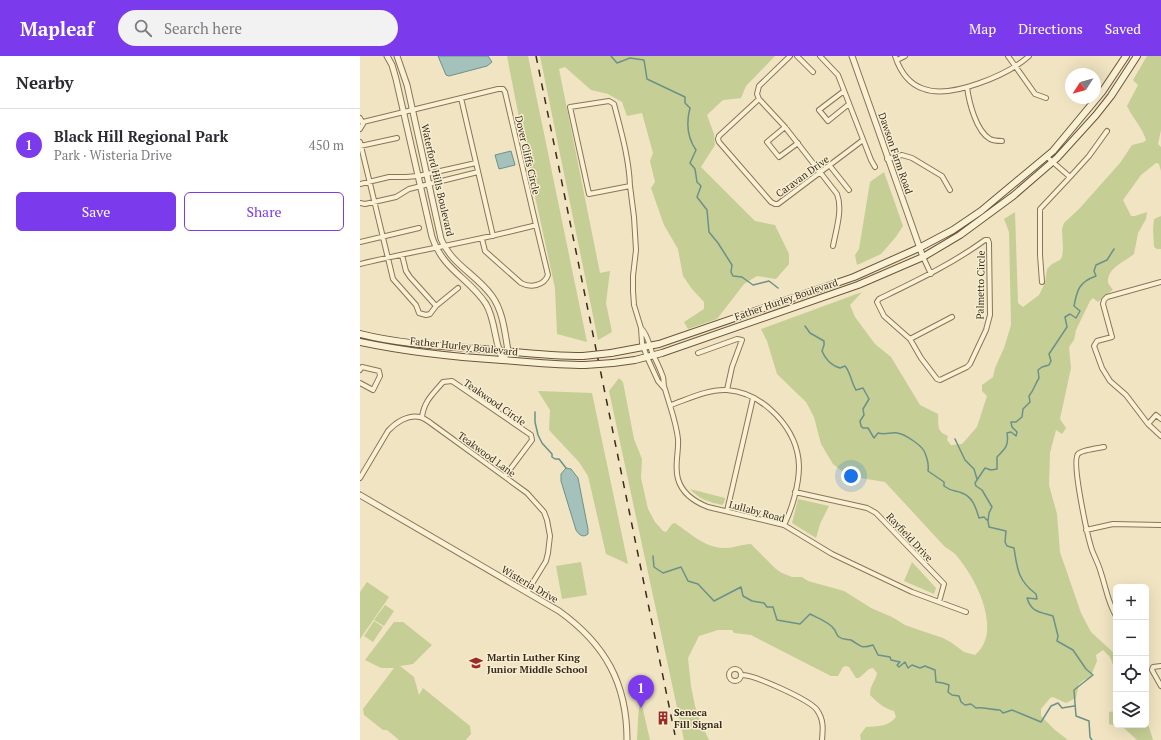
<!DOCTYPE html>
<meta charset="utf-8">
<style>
body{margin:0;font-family:"PT Serif",serif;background:#f2f2f3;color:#2b2b33}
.controls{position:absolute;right:12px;bottom:12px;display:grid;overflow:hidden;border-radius:6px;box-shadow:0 4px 16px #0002}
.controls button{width:36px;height:36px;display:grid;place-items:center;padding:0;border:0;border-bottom:1px solid #e1e1e2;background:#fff;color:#2b2b33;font:20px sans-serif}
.compass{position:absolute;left:705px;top:12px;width:36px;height:36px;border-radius:50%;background:#fff;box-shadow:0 4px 16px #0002;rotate:234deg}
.you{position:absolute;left:491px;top:420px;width:14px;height:14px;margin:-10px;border:3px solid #fff;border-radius:50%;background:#1a73e8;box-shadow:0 0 0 6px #1a73e833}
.badge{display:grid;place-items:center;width:26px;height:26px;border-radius:50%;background:#7c3aed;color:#fff;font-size:13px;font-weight:700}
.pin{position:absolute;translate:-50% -33px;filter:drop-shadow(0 1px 2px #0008)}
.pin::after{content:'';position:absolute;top:21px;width:14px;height:12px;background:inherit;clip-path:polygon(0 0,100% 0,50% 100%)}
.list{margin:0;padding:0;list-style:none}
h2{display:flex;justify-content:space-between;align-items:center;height:52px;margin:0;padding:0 16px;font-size:17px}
h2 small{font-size:13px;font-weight:400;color:#7c7c81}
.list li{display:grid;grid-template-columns:26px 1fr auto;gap:12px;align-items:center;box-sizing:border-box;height:72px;padding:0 16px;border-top:1px solid #e1e1e2}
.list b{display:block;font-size:15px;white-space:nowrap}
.list p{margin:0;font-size:13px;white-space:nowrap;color:#7c7c81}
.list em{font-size:13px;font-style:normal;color:#7c7c81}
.actions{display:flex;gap:8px;padding:12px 16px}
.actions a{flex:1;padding:9px 0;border:1px solid #7c3aed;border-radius:6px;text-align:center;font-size:14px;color:#7c3aed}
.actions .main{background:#7c3aed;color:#fff}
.icon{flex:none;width:22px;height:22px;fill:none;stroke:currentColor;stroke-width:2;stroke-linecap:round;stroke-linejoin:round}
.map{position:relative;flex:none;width:801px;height:684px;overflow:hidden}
header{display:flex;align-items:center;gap:24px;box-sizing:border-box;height:56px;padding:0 20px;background:#7c3aed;color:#fff}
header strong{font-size:19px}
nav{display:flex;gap:22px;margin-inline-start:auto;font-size:14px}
.search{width:280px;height:36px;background:#f2f2f3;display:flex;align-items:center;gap:10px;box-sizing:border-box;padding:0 14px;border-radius:22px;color:#7c7c81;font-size:15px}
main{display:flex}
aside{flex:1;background:#fff}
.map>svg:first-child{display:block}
</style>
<header>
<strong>Mapleaf</strong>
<div class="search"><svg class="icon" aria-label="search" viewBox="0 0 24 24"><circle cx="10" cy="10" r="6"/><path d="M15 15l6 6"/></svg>Search here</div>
<nav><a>Map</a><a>Directions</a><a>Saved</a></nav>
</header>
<main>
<aside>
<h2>Nearby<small></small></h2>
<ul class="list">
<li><span class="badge">1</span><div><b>Black Hill Regional Park</b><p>Park · Wisteria Drive</p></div><em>450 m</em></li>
</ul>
<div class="actions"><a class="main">Save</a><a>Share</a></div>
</aside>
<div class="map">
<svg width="801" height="684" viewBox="0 0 801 684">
<rect width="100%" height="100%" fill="#f0e4c2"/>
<path fill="#c5ce95" d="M147 0H168L227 286 197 278 195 232 168 108Z
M180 0H415L386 30 381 42 363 44 347 59 354 78 355 89 341 111 395 165 415 169 429 198V208L416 223 397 220 384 228 357 263 328 273 324 266 344 253V246L332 233 323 220 318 193 304 169 291 132 295 126 290 105 293 97 282 57 267 60 262 46 248 38 231 34 205 11 199 13 240 217 250 215 246 247 252 276 238 284Z
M787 0H801V74L798 88 801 91V115L799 108 796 107 781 119 763 144 771 160H775L787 156 786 163 778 177 774 198C765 206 747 211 748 227L753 234 747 238 738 246 733 242 730 245 716 274 714 284 709 291 711 312 700 363 706 372 702 378 696 374 690 397 689 429 697 458 700 496 721 557 731 576 756 599V617L750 601 743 594 736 599 737 605 730 622 724 624 719 628 716 642 706 647 693 641 690 642 681 653V660L695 674 708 684H501L500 679 506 671C518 670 528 671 536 661L534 655C523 652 517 646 510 639 510 628 516 625 517 617L513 612 509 613 499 622H496L489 611 486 610 483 611 478 620H471L391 579 374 577 372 574H358L339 580 328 602 331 630 335 650 340 665 349 684H324L249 335 259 322 263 326 274 383 282 403 281 422 288 453 295 466 303 475 306 476 312 468 315 467C330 477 346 493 366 492 374 492 382 488 391 488L416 513 422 517 432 521H442L448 525 484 535 511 552 532 561 545 569 559 574 583 582 592 587 604 596 615 599C644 575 615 520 595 498 592 495 588 493 585 491L525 426 488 420 473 408 461 388 454 361 446 346 417 318 407 285 401 273 502 236 490 249 495 261 515 288 531 301 560 349 578 358C579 370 576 375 588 380L587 384 591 389 602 388 617 371 627 340 622 335V329L633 321 635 312 644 292 651 269 649 176 644 163 655 156 658 247 663 251 679 239 685 227 687 213 692 208 700 204 702 201 703 194 702 173 704 167 719 153 760 107 772 89 784 86 786 84C782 71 772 61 767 50L778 29 773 24Z
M524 116 543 170 535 182 521 198 497 209 495 199 499 193 510 126Z
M801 160V193H797L794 191 793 174 794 163Z
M178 335 232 337 268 508 246 498 228 420 219 406 189 374 190 354Z
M330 433 365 442 364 447 362 449C349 446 339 443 330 433Z
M438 443 469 450 460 468 456 482 432 467Z
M221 506 227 539 202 543 196 510Z
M552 506 576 532 574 538 544 525Z
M7 526 29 541 0 583V536Z
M25 549 34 555 24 570 14 564Z
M14 565 23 571 13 586 4 580Z
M34 566H43L72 589 53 608 40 610 54 621 59 639 63 632 110 670 111 678 106 684H39L27 674H23L4 659 3 653 34 612H21L5 604Z
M280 641 290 684H277L278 663Z
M756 655V669H786V667L789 671 793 684H777L764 672 749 668V656Z"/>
<path fill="#a4c2bb" stroke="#6b9189" d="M78 0H128L132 6 127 10 89 20 86 19Z
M151 95 155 109 139 113 135 99Z
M206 412 211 413 218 422 228 473V478C223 482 219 479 216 474L201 425V418Z"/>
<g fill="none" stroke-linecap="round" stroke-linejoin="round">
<path stroke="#6b9189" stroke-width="1.5" d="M251 0 257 7 270 2 284 4 287 23 325 41V47L330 52C326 67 327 81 336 94L330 107 335 113 337 126 341 130 337 141 347 154 349 176 358 187 372 209 371 216 373 220 382 221 393 229 409 225 418 232
M445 270 450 277 464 285V289L462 295C465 303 472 310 480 312L485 310C491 317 491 326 496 334L503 332 509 343 503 353 504 359 500 365 501 370 503 372H508L514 382 518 377C526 379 530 376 537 377 545 378 563 390 565 397 567 402 569 409 568 415L584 426V430C592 436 594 434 602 437 613 441 616 452 619 462L624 461 628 465 629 471 646 475 645 486 647 490 654 492C657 512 658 525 676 538L677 543 667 542C671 556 680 556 693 560L698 580 697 585 713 594 726 613 733 619 714 634 716 660 729 665 730 681 732 684
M175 356V366L178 379 182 387 192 398V401L195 403H199L206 412
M595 383 605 404 614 413 617 423
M628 465 629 457 632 451 622 434 616 430 615 427 625 412 631 414 637 413V401C646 392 649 389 647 377L651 376 656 380 657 376 652 371 651 366H656L662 361 663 353 670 346 669 340C674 334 675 328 679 322L678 314 682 311 689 309 691 305 689 298 707 271 705 261 710 258 716 262 720 255 714 250C717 234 719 226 736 220L734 215 736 209 747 204 754 193
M293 500 294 511 303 517 321 511 328 525 338 528 354 545 381 531 383 540 392 545 404 547 407 551H413L417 564 440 568 450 558C458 562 469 566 474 573 476 575 476 579 479 581 483 584 487 583 491 584 501 590 500 593 513 589L518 599 530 601 531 604 540 606 537 609 539 611 545 606 548 612 552 609 560 612 565 610 575 614 576 626 583 627 589 629 588 636 592 639 599 640 601 646 605 649 611 648 616 652C624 651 631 654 640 654L643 657 652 654 681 666 691 650 698 647 702 652 714 650"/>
<g stroke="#8a7558" stroke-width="6">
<path id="minor" d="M430 0 399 30 397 38 399 43 359 80 358 83 359 86 411 146 415 148H418L503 84
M437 0 453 16
M460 0 478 19 511 104 515 111
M535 0C540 15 548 28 564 33 591 43 648 19 669 0
M648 0 675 38 686 42
M537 4 545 0
M607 31C609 46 616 75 630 83 634 85 638 85 642 85
M484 35 459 54 468 65 489 48
M101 42 133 180
M399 43 425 71 477 138C483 153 476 174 473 190
M249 45 254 48C261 75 269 102 270 130L229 138 210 51Z
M0 62 3 68 0 73
M425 71 407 86 419 101 438 87
M0 86 33 223 56 249 59 257 66 259 70 258 76 250 98 232
M0 90 37 82
M527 103 542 99 552 102 582 120 590 134
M470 110 489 134
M710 121 729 100 747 75
M0 128 29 121H46L58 120 116 107
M270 130 274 161 276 194 273 220V235L274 249 281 272 282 287 287 301 298 325 304 332
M0 147 5 148 27 143 36 141 49 133 118 116
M122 183 125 195 161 227C170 232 184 230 188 219L176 169
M625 184H628L629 187 630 259 626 274 610 308 607 311 580 324 577 323 561 302 550 283 524 260 517 246 519 243C556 225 592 208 625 184Z
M0 186 59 172
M42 199 46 215 50 221 76 250
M563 201 571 218
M0 208C58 194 118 185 176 169L145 36 143 33H138L3 66
M682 226 680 199V153L710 121 687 101
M801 226 747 241 744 244 743 248 752 281 737 285 734 290 742 312 750 325 766 339 788 368 801 380
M281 272C288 279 289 289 293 299 297 306 300 313 303 321 304 325 303 330 305 333 310 351 316 365 318 383 319 397 314 410 318 423 322 437 335 446 348 451L424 469 472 498 552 536 606 556
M550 283 592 261
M338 297 377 283 382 284 372 311 367 334
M0 314 2 311 19 315 20 320 13 334 0 327
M311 349C328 343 348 333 367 334 404 337 438 373 439 410 439 429 432 453 424 469
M62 361C64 345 73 338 83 326L92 325 171 379 172 384 145 420
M788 368 796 359 801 363
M744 391C739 392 721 394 718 398 711 406 728 482 732 494 735 502 739 509 741 517 746 532 748 547 756 560
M0 422 28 375C35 367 48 358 60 361 64 362 68 365 72 368L167 437 184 456 187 464 190 480 188 497 186 505 167 536
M435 436 507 452 516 457 584 528 579 546
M367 455 393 342
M726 474 753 468 801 469
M801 610 793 611 792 614 801 630
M369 619a6 6 0 1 1 12 0a6 6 0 1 1-12 0Z
M381 619C393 618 450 644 457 654 464 664 463 673 462 684"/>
</g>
<g stroke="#8a7558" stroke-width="7">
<path id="tertiary" d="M27 0 32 9 36 23 72 181C83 214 109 222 126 248 136 265 134 287 143 304
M37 0 47 29 81 183C92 209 116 218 132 240 143 255 145 277 148 295L143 304
M492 0 563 201
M0 439 199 555C245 588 267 627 267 684"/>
</g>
<g stroke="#6c563b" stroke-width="8">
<path id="secondary" d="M0 278C39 288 81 290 122 293 155 296 189 300 223 300
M0 286C47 296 94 301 142 304 170 306 197 309 225 309
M251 297 299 288 494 221 559 192 593 174 621 155 693 95 742 36 766 0
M253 307 275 304 302 297 498 229 563 201 600 179 653 140 697 102 736 59 751 40 777 0"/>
</g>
<use href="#minor" stroke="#faf1d5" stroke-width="4"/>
<use href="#tertiary" stroke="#faf1d5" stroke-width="5"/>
<use href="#secondary" stroke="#faf1d5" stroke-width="6"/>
<path stroke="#392c1d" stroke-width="1.5" stroke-dasharray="7 7" stroke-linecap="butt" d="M176 0 316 684"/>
<g stroke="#6c563b" stroke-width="8" stroke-linecap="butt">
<path id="secondary-bridge" d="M223 300 251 297
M225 309 253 307"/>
</g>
<use href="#secondary-bridge" stroke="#faf1d5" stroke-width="6"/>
</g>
<defs>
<g id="school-bare" transform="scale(1.08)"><path d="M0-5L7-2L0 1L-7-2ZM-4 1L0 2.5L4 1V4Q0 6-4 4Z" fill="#9c2a26" stroke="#f7eed2" stroke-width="2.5" paint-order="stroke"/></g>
<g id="building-bare" transform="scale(1.08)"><path d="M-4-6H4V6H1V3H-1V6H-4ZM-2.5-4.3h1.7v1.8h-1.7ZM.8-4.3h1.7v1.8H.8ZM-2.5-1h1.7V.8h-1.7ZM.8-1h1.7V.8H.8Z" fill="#9c2a26" stroke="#f7eed2" stroke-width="2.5" paint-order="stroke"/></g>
</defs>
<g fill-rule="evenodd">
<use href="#school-bare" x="116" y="607"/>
<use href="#building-bare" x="303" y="662"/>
</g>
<g text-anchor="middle" stroke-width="3" stroke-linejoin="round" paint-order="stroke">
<g font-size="10" fill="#392c1d" stroke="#f7eed2">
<text transform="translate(536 97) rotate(71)" y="4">Dawson Farm Road</text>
<text transform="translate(168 99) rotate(77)" y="4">Dover Cliffs Circle</text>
<text transform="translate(442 120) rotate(-36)" y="4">Caravan Drive</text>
<text transform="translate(78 124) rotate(77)" y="4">Waterford Hills Boulevard</text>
<text transform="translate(620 229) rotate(-89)" y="4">Palmetto Circle</text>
<text transform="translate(426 243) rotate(-19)" y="4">Father Hurley Boulevard</text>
<text transform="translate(104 290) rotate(6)" y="4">Father Hurley Boulevard</text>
<text transform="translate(135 346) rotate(35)" y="4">Teakwood Circle</text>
<text transform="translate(127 398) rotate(36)" y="4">Teakwood Lane</text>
<text transform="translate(397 455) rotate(15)" y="4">Lullaby Road</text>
<text transform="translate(550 481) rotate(47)" y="4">Rayfield Drive</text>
<text transform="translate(170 528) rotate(30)" y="4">Wisteria Drive</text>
</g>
<g font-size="10" font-weight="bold" fill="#392c1d" stroke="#f7eed2" text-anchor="start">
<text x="127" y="605">Martin Luther King<tspan x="127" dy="12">Junior Middle School</tspan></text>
<text x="314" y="660">Seneca<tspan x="314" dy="12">Fill Signal</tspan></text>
</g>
</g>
</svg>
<div class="controls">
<button>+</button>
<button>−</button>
<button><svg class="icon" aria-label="locate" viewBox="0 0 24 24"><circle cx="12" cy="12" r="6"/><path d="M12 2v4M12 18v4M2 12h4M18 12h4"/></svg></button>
<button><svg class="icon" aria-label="layers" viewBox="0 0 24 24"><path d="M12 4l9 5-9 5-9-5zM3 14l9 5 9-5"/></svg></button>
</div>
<svg class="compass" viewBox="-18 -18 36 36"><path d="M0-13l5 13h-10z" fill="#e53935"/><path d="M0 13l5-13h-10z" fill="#7c7c81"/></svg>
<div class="you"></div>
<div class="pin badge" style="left:281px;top:652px">1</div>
</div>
</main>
